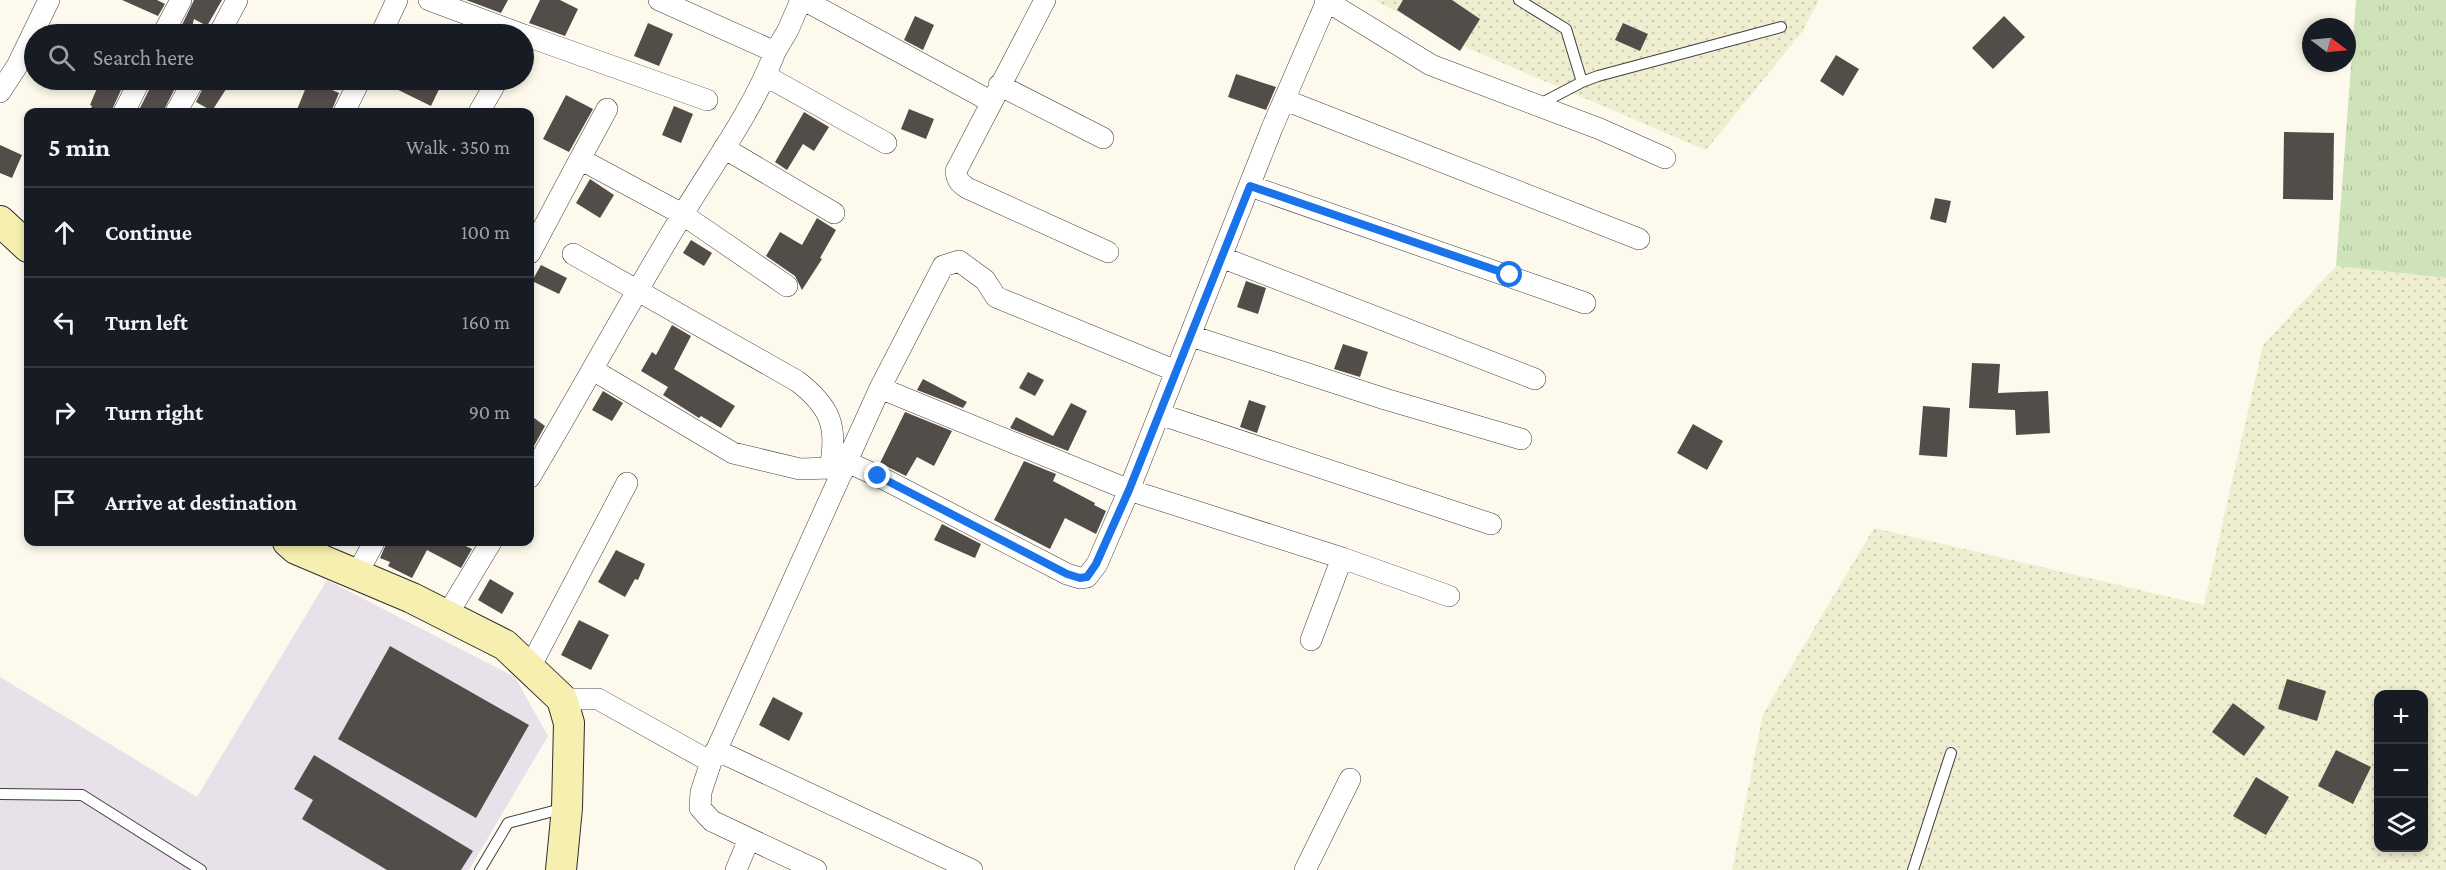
<!DOCTYPE html>
<meta charset="utf-8">
<style>
body{margin:0;font-family:"Crimson Pro",serif;background:#20242c;color:#f1f3f6}
.controls{position:absolute;right:18px;bottom:18px;display:grid;overflow:hidden;border-radius:12px;box-shadow:0 3px 9px #0003}
.controls button{width:54px;height:54px;display:grid;place-items:center;padding:0;border:0;border-bottom:2px solid #363941;background:#171b24;color:#f1f3f6;font:30px sans-serif}
.compass{position:absolute;left:2302px;top:18px;width:54px;height:54px;border-radius:50%;background:#171b24;box-shadow:0 3px 9px #0003;rotate:106deg}
.stop{position:absolute;width:18px;height:18px;margin:-14px;border:4px solid #1a73e8;border-radius:50%;background:#fff}
.stop.end{background:#1a73e8;border-color:#fff;box-shadow:0 2px 6px #0008}
.list{margin:0;padding:0;list-style:none}
h2{display:flex;justify-content:space-between;align-items:center;height:78px;margin:0;padding:0 24px;font-size:26px}
h2 small{font-size:20px;font-weight:400;color:#9ea1a6}
.list li{display:grid;grid-template-columns:39px 1fr auto;gap:18px;align-items:center;box-sizing:border-box;height:90px;padding:0 24px;border-top:2px solid #363941}
.list b{display:block;font-size:22px;white-space:nowrap}
.list em{font-size:20px;font-style:normal;color:#9ea1a6}
.icon{flex:none;width:33px;height:33px;fill:none;stroke:currentColor;stroke-width:2;stroke-linecap:round;stroke-linejoin:round}
.map{position:relative;flex:none;width:2446px;height:870px;overflow:hidden}
.search{position:absolute;background:#171b24;box-shadow:0 3px 9px #0003;left:24px;top:24px;width:510px;height:66px;display:flex;align-items:center;gap:15px;box-sizing:border-box;padding:0 21px;border-radius:33px;color:#9ea1a6;font-size:22px}
.panel{position:absolute;background:#171b24;box-shadow:0 3px 9px #0003;left:24px;top:108px;width:510px;height:438px;border-radius:12px}
.map>svg:first-child{display:block}
</style>
<div class="map">
<svg width="2446" height="870" viewBox="0 0 2446 870">
<defs>
<pattern id="farmland-dots" width="8" height="8" patternUnits="userSpaceOnUse" patternTransform="scale(1.5)"><rect width="8" height="8" fill="#f0eed0"/><path d="M2 2h.1M6 6h.1" fill="none" stroke="#cdcbb1" stroke-width="1.8" stroke-linecap="round"/></pattern>
<pattern id="grass-tufts" width="24" height="20" patternUnits="userSpaceOnUse" patternTransform="scale(1.5)"><rect width="24" height="20" fill="#cfe3bb"/><path d="M3 7l-1-3M5 7V3M7 7l1-3M15 17l-1-3M17 17v-4M19 17l1-3" fill="none" stroke="#b1c2a0"/></pattern>
</defs>
<rect width="100%" height="100%" fill="#fdfaed"/>
<path fill="#e9e1ea" d="M327 580 515 677 548 736 469 870H0V677L197 797Z"/>
<path fill="url(#farmland-dots)" fill-rule="evenodd" d="M1374 0H1819L1802 32 1706 150 1472 50Z
M2336 266 2446 278V870H1732L1763 714 1874 528 2204 605 2263 345ZM2378 694H2424V848H2378Z"/>
<path fill="url(#grass-tufts)" d="M2356 0H2446V278L2336 266Z"/>
<path fill="#534d4a" d="M122 0H157L165 4 158 16Z
M194 0H222L207 26 194 19 191 31 181 27Z
M466 0H508L501 13Z
M540 0H560L578 9 565 36 529 23Z
M1403 0H1452L1480 19 1460 51 1397 10Z
M915 16 934 25 923 50 904 40Z
M2004 16 2025 37 1993 69 1972 48Z
M648 23 673 34 659 66 634 56Z
M1623 23 1648 34 1640 51 1615 40Z
M1836 55 1859 69 1843 96 1820 81Z
M1236 74 1276 87 1266 110 1228 97Z
M154 80H164L176 86 163 112H138Z
M207 80H217L228 86 212 111 196 102Z
M309 80 339 93 331 112H296Z
M378 80H429L441 85 431 106Z
M100 81 121 90 111 112H89L92 106 90 105Z
M566 95 593 109 569 152 543 139Z
M674 106 693 114 681 143 662 135Z
M909 109 934 119 926 139 901 129Z
M804 112 829 127 814 151 803 144 787 170 775 162Z
M2284 132 2334 133 2333 200 2283 199Z
M0 145 22 155 12 178 0 173Z
M590 179 614 195 600 218 576 203Z
M1935 198 1951 201 1946 223 1930 219Z
M817 218 836 230 820 258 822 259 802 290 795 276 766 256 780 232 802 245Z
M691 240 712 253 704 266 683 253Z
M541 265 567 278 559 294 532 281Z
M1246 281 1266 288 1258 314 1237 307Z
M672 325 691 336 674 369 735 406 721 428 701 416 699 418 663 395 668 387 641 371 652 352 656 355Z
M1343 344 1368 352 1360 377 1334 369Z
M1972 363 2000 364 1998 393 2048 391 2050 433 2016 435 2015 410 1969 408Z
M1028 372 1044 380 1035 396 1019 388Z
M923 379 967 402 963 408 917 390Z
M603 391 623 403 612 421 592 410Z
M1249 400 1266 406 1257 433 1240 427Z
M1071 403 1087 411 1068 451 1010 428 1016 417 1053 436Z
M1923 406 1950 408 1947 457 1919 455Z
M905 412 952 431 934 466 917 457 906 476 880 463Z
M530 415 545 426 530 453Z
M1693 424 1723 441 1707 470 1677 453Z
M1024 461 1056 474 1053 481 1095 503 1094 505 1106 511 1096 534 1065 518 1050 549 994 520Z
M942 524 981 544 975 558 934 540Z
M387 542H457L472 549 461 568 427 550 412 578 388 566 390 562 380 558Z
M616 550 645 564 638 580 635 579 625 597 598 582Z
M490 579 514 593 502 614 478 600Z
M579 620 609 635 591 670 561 655Z
M390 646 529 725 476 818 338 739Z
M2287 679 2326 691 2317 721 2278 709Z
M773 697 803 713 789 741 759 725Z
M2233 703 2265 727 2244 756 2212 732Z
M2336 750 2371 767 2353 804 2318 786Z
M314 755 473 851 461 870H387L302 819 313 800 294 789Z
M2256 777 2289 797 2266 835 2233 816Z"/>
<g fill="none" stroke-linecap="round" stroke-linejoin="round">
<g stroke="#3f3f3f" stroke-width="12">
<path id="service" d="M1519 0 1566 29 1582 82
M1538 105 1582 82 1598 76 1781 27
M0 794 82 795 201 870
M480 870 508 823 565 808
M1913 870 1951 753"/>
</g>
<g stroke="#3f3f3f" stroke-width="22">
<path id="minor" d="M429 0 521 34
M804 0 990 101
M1045 0 956 171C957 181 960 183 967 188L1108 252
M1325 0 1431 65 1600 129 1665 158
M163 34 181 0
M219 34 237 0
M381 34 397 0
M524 35 707 100
M775 52 788 30 801 0
M766 76 886 143
M999 85 1103 138
M0 92 17 66 49 0
M1285 100 1639 239
M607 109 580 159 682 214 787 286
M124 112 140 80
M176 112 194 80
M344 112 360 80
M479 112 493 88
M724 148 834 213
M1250 186 1585 303
M530 253 580 159
M573 254 797 381C831 407 838 427 830 468
M1221 257 1535 379
M1191 336 1385 399 1521 439
M593 370 733 453 800 469 830 468 842 473
M880 388 943 266 959 261 985 280 996 297 1176 371
M1159 414 1491 524
M847 462 878 476 1067 574 1080 578 1087 577 1097 564 1129 490 1272 128 1327 1
M530 477C582 390 630 300 683 214 715 161 753 110 775 52L659 0
M1342 558 1449 596
M357 574 374 542
M447 615 491 542
M530 667 627 483
M562 699H598L711 762 880 388 1129 490 1342 558 1311 640
M716 750 972 870
M711 762 701 792 700 808 712 821 816 870
M736 870 749 839
M1305 870 1350 779"/>
</g>
<g stroke="#2e2e2e" stroke-width="32">
<path id="secondary" d="M0 221 28 247
M288 542 296 549 412 598 505 645 562 699 569 723 567 808 561 870"/>
</g>
<use href="#service" stroke="#fff" stroke-width="10"/>
<use href="#minor" stroke="#fff" stroke-width="21"/>
<use href="#secondary" stroke="#f6efaf" stroke-width="30"/>
</g>
<g fill="none" stroke-linecap="round" stroke-linejoin="round">
<path stroke="#1a73e8" stroke-width="8" d="M878 476 1067 574 1080 578 1087 577 1096 564 1129 490 1250 186 1510 275"/>
</g>
</svg>
<div class="controls">
<button>+</button>
<button>−</button>
<button><svg class="icon" aria-label="layers" viewBox="0 0 24 24"><path d="M12 4l9 5-9 5-9-5zM3 14l9 5 9-5"/></svg></button>
</div>
<svg class="compass" viewBox="-18 -18 36 36"><path d="M0-13l5 13h-10z" fill="#e53935"/><path d="M0 13l5-13h-10z" fill="#9ea1a6"/></svg>
<div class="stop" style="left:1510px;top:275px"></div>
<div class="stop end" style="left:878px;top:476px"></div>
<div class="search"><svg class="icon" aria-label="search" viewBox="0 0 24 24"><circle cx="10" cy="10" r="6"/><path d="M15 15l6 6"/></svg>Search here</div>
<section class="panel">
<h2>5 min<small>Walk · 350 m</small></h2>
<ul class="list">
<li><svg class="icon" aria-label="ahead" viewBox="0 0 24 24"><path d="M12 20V5M6 11l6-6 6 6"/></svg><div><b>Continue</b></div><em>100 m</em></li>
<li><svg class="icon" aria-label="left" viewBox="0 0 24 24"><path d="M17 20v-9H6M10 6l-5 5 5 5"/></svg><div><b>Turn left</b></div><em>160 m</em></li>
<li><svg class="icon" aria-label="right" viewBox="0 0 24 24"><path d="M7 20v-9h11M14 6l5 5-5 5"/></svg><div><b>Turn right</b></div><em>90 m</em></li>
<li><svg class="icon" aria-label="arrive" viewBox="0 0 24 24"><path d="M6 21V4h12l-3 4 3 4H6"/></svg><div><b>Arrive at destination</b></div></li>
</ul>
</section>
</div>
